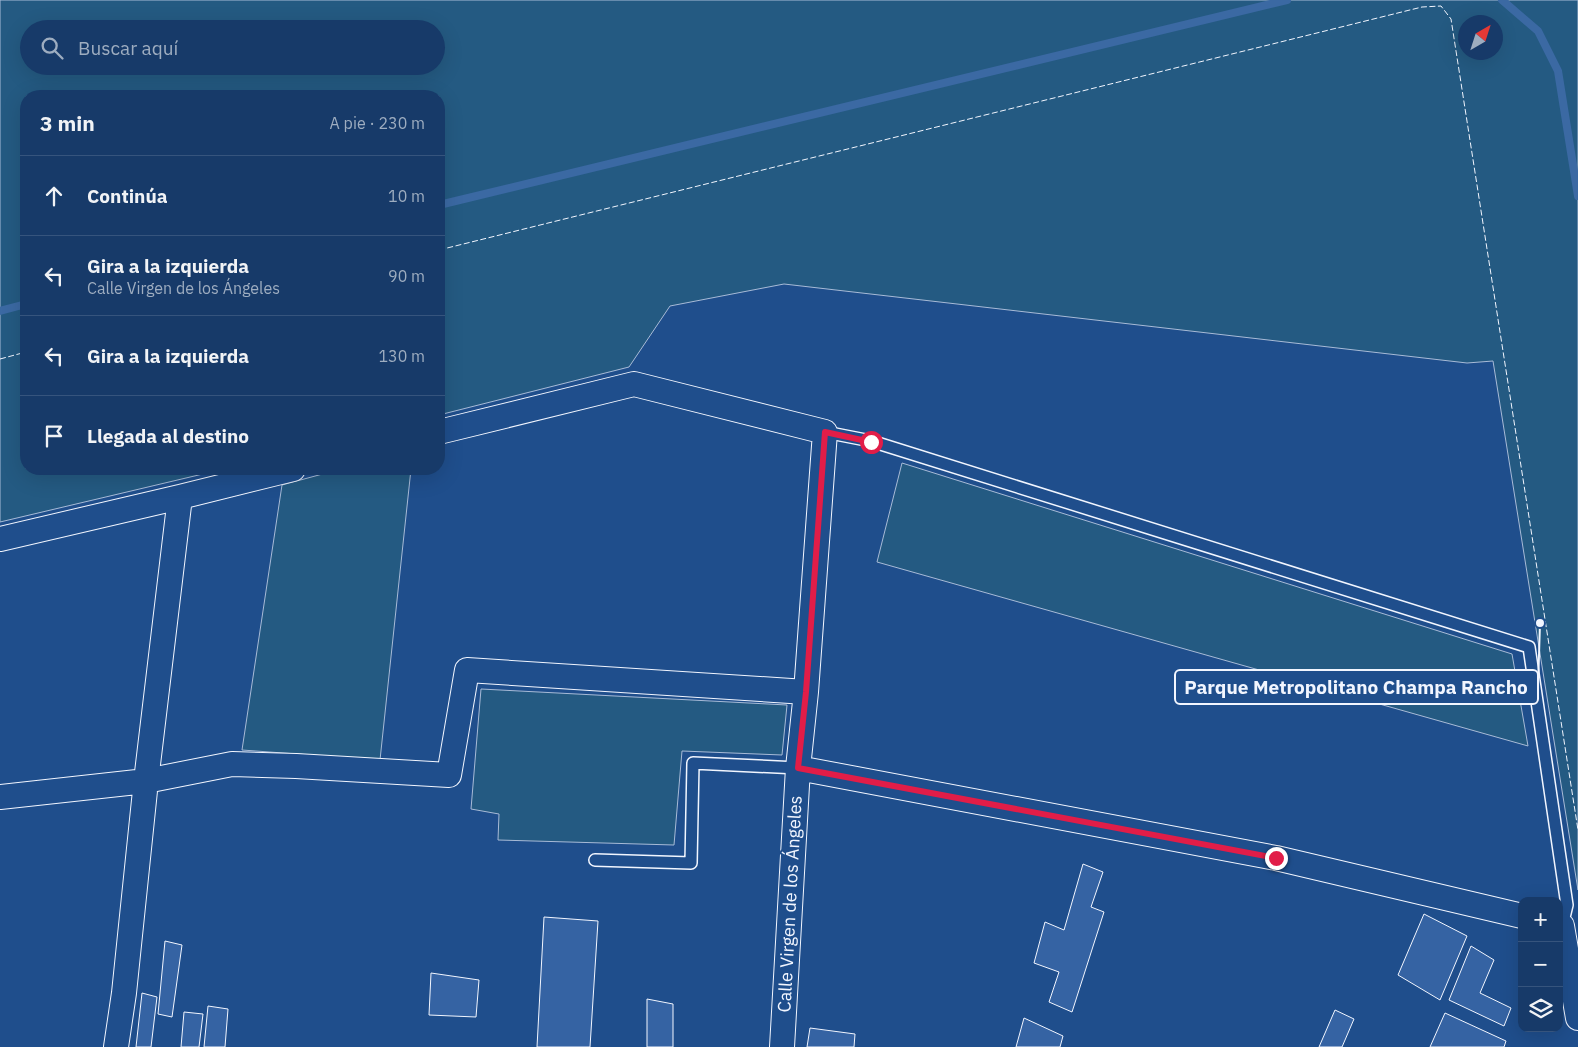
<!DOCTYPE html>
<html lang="es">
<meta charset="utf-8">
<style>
body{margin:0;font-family:"IBM Plex Sans",sans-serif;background:#244571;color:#f1f3f6}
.controls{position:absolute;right:15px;bottom:15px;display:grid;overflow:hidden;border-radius:10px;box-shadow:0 5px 20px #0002}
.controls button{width:45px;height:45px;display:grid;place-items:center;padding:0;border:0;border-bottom:1px solid #36547d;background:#173a69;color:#f1f3f6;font:25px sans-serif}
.compass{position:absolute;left:1458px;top:15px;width:45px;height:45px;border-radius:50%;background:#173a69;box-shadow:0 5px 20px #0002;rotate:39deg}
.stop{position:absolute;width:15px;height:15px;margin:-11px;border:4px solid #e11d48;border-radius:50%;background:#fff}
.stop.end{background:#e11d48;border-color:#fff;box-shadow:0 1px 5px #0008}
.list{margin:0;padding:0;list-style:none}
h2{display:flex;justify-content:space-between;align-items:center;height:65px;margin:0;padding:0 20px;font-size:21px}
h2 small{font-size:16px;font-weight:400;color:#9eadc0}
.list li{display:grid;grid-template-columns:32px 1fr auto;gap:15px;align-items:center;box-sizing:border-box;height:80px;padding:0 20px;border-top:1px solid #36547d}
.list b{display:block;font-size:19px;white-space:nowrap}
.list p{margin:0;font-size:16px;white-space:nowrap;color:#9eadc0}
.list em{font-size:16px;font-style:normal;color:#9eadc0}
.icon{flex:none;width:28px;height:28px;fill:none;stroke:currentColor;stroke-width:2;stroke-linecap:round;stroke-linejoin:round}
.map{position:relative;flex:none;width:1578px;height:1047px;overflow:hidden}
.search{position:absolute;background:#173a69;box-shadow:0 5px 20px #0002;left:20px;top:20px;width:425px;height:55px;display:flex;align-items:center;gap:12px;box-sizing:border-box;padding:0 18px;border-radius:28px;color:#9eadc0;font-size:19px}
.panel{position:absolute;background:#173a69;box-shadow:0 5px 20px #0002;left:20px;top:90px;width:425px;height:385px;border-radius:20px}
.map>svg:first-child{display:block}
</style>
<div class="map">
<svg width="1578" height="1047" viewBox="0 0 1578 1047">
<rect width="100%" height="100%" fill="#1f4e8c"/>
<path fill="#245a82" stroke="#a8bbd7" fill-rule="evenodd" d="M0 0H1578V890L1493 361 1467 363 784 284 670 306 629 367 439 415V96H26V469H224L0 522ZM1496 22V52H1466V22ZM29 29H436V66H29Z
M902 463 1512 654 1528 746 877 562Z
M341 469H411L380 760 242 750 282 485Z
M481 689 787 705 782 755 682 751 674 845 498 840 499 814 471 809Z"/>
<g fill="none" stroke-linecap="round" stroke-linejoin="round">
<path stroke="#3b69a3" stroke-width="8" d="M1502 0 1538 31 1558 71 1578 196
M439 205 1287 0
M0 311 26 304"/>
</g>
<path fill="#3563a3" stroke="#f2f6ff" d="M1083 864 1103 872 1091 907 1104 912 1072 1012 1049 1002 1059 972 1034 963 1045 922 1064 930Z
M1424 914 1467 936 1440 1000 1398 975Z
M544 917 598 921 590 1047H537Z
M165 941 182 945 172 1017 158 1014Z
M1471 946 1494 960 1480 993 1511 1008 1504 1026 1449 1000Z
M431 973 479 980 476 1017 429 1015Z
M142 993 157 997 151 1047H136Z
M647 999 673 1004V1047H647Z
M208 1006 228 1009 225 1047H204Z
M1335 1010 1354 1019 1342 1047H1319Z
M184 1012 203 1014 199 1047H181Z
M1445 1013 1506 1041 1504 1047H1430Z
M1024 1018 1063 1036 1060 1047H1016Z
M810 1028 855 1034 854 1047H807Z"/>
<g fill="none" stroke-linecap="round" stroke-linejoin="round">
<g stroke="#f2f6ff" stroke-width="14">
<path id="service" d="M825 432 871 441 1529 647 1567 905 1562 926
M595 860 691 863 693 763 798 768"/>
</g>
<g stroke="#f2f6ff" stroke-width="26">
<path id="minor" d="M439 432 634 384 825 432 806 692 798 768 782 1047
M0 539 180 497 293 469
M798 768 1276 858 1522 916
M0 797 146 781 232 764 296 766 449 775 467 670 806 692
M1559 925 1562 926 1578 1018
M116 1047 124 993 146 781 180 497"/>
</g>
<use href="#service" stroke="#1f4e8c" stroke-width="11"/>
<use href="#minor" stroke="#1f4e8c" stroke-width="24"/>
<path stroke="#f2f6ff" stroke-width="1" stroke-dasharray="6 2.5" stroke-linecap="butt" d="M439 250 1422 7 1441 6 1451 19 1578 830
M0 359 26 352"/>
</g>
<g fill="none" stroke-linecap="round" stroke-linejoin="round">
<path stroke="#e11d48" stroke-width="6" d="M871 442 825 432 806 692 798 768 1276 858"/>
</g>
<g text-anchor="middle" stroke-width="4" stroke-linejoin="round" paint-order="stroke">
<g font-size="18" fill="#f2f6ff" stroke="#1f4e8c">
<text transform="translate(790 904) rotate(-87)" y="6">Calle Virgen de los Ángeles</text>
</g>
</g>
<path fill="none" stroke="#f2f6ff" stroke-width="2" d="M1540 623L1538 687"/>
<circle fill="#f2f6ff" stroke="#1f4e8c" stroke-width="2" cx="1540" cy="623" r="5"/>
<rect fill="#1f4e8c" stroke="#f2f6ff" stroke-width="2" x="1175" y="670" width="363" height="34" rx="5"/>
<g font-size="19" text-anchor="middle" font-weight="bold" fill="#f2f6ff">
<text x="1356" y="694">Parque Metropolitano Champa Rancho</text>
</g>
</svg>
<div class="controls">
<button>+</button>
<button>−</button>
<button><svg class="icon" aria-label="layers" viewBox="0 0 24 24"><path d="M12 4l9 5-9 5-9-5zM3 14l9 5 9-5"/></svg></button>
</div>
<svg class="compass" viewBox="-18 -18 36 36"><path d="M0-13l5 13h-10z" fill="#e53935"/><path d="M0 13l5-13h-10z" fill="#9eadc0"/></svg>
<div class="stop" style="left:871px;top:442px"></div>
<div class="stop end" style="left:1276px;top:858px"></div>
<div class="search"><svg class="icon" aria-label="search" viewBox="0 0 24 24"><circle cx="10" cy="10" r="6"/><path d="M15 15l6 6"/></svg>Buscar aquí</div>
<section class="panel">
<h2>3 min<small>A pie · 230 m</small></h2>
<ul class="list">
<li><svg class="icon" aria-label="ahead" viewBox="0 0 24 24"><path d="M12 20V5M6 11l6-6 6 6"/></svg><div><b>Continúa</b></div><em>10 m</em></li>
<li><svg class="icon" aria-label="left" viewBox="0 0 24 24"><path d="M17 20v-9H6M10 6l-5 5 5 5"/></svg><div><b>Gira a la izquierda</b><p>Calle Virgen de los Ángeles</p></div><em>90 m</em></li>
<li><svg class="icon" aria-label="left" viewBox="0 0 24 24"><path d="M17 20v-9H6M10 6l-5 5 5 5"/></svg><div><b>Gira a la izquierda</b></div><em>130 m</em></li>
<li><svg class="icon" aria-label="arrive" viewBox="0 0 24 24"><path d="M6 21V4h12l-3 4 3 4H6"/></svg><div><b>Llegada al destino</b></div></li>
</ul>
</section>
</div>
